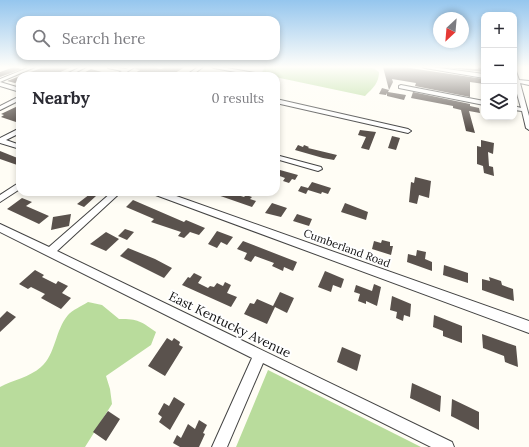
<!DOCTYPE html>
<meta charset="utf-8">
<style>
body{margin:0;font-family:Lora,serif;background:#f7f7f7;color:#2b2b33}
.controls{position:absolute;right:12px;top:12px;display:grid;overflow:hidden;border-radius:8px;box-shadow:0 2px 6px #0003}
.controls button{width:36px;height:36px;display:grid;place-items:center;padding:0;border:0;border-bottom:1px solid #e1e1e2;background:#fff;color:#2b2b33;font:20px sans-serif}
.compass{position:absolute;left:433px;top:12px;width:36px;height:36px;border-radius:50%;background:#fff;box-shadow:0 2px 6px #0003;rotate:206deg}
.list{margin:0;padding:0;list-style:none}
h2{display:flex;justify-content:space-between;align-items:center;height:52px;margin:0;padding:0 16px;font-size:17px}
h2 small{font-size:13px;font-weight:400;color:#7c7c81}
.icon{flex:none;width:22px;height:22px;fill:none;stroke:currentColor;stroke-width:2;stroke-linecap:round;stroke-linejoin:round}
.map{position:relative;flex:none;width:529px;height:447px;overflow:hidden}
.search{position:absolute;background:#fff;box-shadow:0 2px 6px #0003;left:16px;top:16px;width:264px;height:44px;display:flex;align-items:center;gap:10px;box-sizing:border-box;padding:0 14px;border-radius:12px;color:#7c7c81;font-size:15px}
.panel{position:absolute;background:#fff;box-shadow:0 2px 6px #0003;left:16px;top:72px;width:264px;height:124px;border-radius:12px}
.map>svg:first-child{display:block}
</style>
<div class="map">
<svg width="529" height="447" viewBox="0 0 529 447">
<rect width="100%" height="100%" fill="#fffdf5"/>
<path fill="#b9dc9c" d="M265 67H363L373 68 379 72C379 83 373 88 365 96L261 74Z
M88 302 102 305 119 319C139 319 140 321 156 332L151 345 106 376 110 389 112 404 85 447H0V387C13 380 30 377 41 367 56 354 55 330 68 315 72 310 82 306 88 302Z
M268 370 421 447H236Z"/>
<path fill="#5a524d" d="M14 67 22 69 0 77V72Z
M44 67H72L51 76H20V80L15 83 7 81Z
M136 67H157L156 68 161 69 165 67H185L170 76 148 72 141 76H130L140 70 135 69Z
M383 67H403L484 79V84L470 82V97L415 86 416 83 392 79 393 82 389 90Z
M440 67 478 69V67L484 68V72Z
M91 69 109 74V76H78Z
M382 88 389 90 388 92 406 95 404 100 387 96V93L386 95 379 94Z
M413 92 470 104V106L479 108 480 113 469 111 475 133 466 131 461 110 453 108V106L411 98Z
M20 105V120L16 122 1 117 4 115 1 114Z
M360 130 376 132 369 150 361 148 366 137 358 135Z
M392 136 400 138 396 150 388 148Z
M481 140 494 143 493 154 488 152 489 166 493 167 494 176 484 173 483 166 477 164V146L481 147Z
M298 145 303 147 304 145 309 147 308 148 337 155 334 160 323 158 295 150Z
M0 151 20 159V166L0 159Z
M280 170 298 175 295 180 292 179 289 183 283 181 285 178 277 175Z
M415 177 431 181 429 198 419 195 417 204 409 202 411 182 414 183Z
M312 182 331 188 328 194 322 192 321 194 308 190 306 194 298 191 301 186 308 188Z
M209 192H228L244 197 246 195 252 197 250 199 256 201 252 207Z
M90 194 96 196 84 207 77 204Z
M22 198 32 202 26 206 49 216 39 224 7 209Z
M133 200 184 222 186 220 205 228 199 235 190 232 184 238 178 236 181 232 151 222 154 219 126 207Z
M272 203 287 208 281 217 265 213Z
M345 203 368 212 366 220 341 212Z
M71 214 69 226 51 230 53 217Z
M297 214 312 219 309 226 293 221Z
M125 229 134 232 127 240 118 236Z
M217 231 233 237 227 245 221 242 217 248 208 244Z
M106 232 119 239 106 251 90 244Z
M382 240 390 242V246H393L391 255 372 249 374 241 381 243Z
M243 241 297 262 293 271 284 267 283 271 272 266 274 263 255 256 251 262 244 259 247 253 237 249Z
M128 248 155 259 172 268 164 278 120 256Z
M417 250 426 252 425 259 432 262V271L407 262 408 254 416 256Z
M444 265 468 273V283L443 275Z
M35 270 44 275 42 277 56 284 58 281 68 286 62 293 71 298 61 309 41 298 45 294 31 287 28 289 19 284Z
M325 271 344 279 341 288 333 285 331 292 318 287Z
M194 273 202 277 198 283 208 288 210 286 214 287 217 283 223 286 225 282 231 285 227 293 237 297 231 307 182 285 188 277 190 278Z
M489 277 501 281 502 285 513 289 514 301 482 290V279L490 281Z
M374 284 381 287 377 306 366 301V304L358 301 360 294 354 292 356 285 372 291Z
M280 292 294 298 287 313 275 307 267 324 244 314 250 303 254 304 257 299 273 306Z
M392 296 411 304 410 317 404 315 403 321 396 318 397 312 390 310Z
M7 311 16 317 0 332V318Z
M434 315 462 326V343L443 336V331L433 327Z
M482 334 516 346 518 367 505 362 504 356 483 348Z
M167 338 172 341 174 338 180 342 179 345 183 347 165 376 148 366Z
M342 347 361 355 357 371 337 362Z
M412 383 441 396 440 412 410 398Z
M174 397 185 404 170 430 159 422 162 417 158 414 164 403 169 406Z
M452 399 479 412V430L451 416Z
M108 411 120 419 106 441 93 432Z
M199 420 207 425 203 433 205 434 199 447H180L173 443 177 435 181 438 188 424 195 429Z"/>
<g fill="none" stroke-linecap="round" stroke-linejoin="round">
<g stroke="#444" stroke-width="2">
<path id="minor" d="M30 67H35L0 82 20 88V92L0 86V79Z
M81 67H86L69 76H62Z
M108 67 126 69 130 67H135L120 76H113L122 71 108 68Z
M198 67H203L191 76H185Z
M212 67H221L255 73 252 75 214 68Z
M423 67H432L484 74V78L425 68Z
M514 70 516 71 519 80 529 81V85L520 83 529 116V130L526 128 522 111 514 110V106L521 108 514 83Z
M401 85 484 101V105L399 88V86Z
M20 96V100L0 110V106Z
M276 99 408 129 411 131 408 133 276 103Z
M20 128V133L6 140 20 145V149L0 143V138Z
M276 155 321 167 322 169 318 171 276 159Z
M20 182V189L0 202V195Z
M112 192H121L57 251 452 442 454 447H431L263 363 227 447H212L252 358 0 232V224L49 247Z
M152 192H165L529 321V333L153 194Z"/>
</g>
<use href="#minor" fill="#fff" fill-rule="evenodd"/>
</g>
<linearGradient id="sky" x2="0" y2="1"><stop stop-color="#95c6ee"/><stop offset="0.52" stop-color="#fffefa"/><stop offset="1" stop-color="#fffefa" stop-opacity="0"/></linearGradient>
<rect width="529" height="129" fill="url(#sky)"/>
<g text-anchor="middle" stroke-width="4" stroke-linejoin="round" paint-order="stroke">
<g font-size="11" fill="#111" stroke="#fff">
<text transform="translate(347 248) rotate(20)" y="4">Cumberland Road</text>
</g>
<g font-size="13" fill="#111" stroke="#fff">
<text transform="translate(230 324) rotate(26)" y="5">East Kentucky Avenue</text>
</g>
</g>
</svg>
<div class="controls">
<button>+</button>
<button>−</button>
<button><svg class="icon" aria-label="layers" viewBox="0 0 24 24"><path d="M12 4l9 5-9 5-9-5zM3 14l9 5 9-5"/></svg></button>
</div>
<svg class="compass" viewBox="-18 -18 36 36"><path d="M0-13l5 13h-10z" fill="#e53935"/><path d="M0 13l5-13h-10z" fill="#7c7c81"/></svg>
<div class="search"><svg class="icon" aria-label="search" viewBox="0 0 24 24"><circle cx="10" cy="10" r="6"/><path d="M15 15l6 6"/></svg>Search here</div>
<section class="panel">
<h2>Nearby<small>0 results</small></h2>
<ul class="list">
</ul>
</section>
</div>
